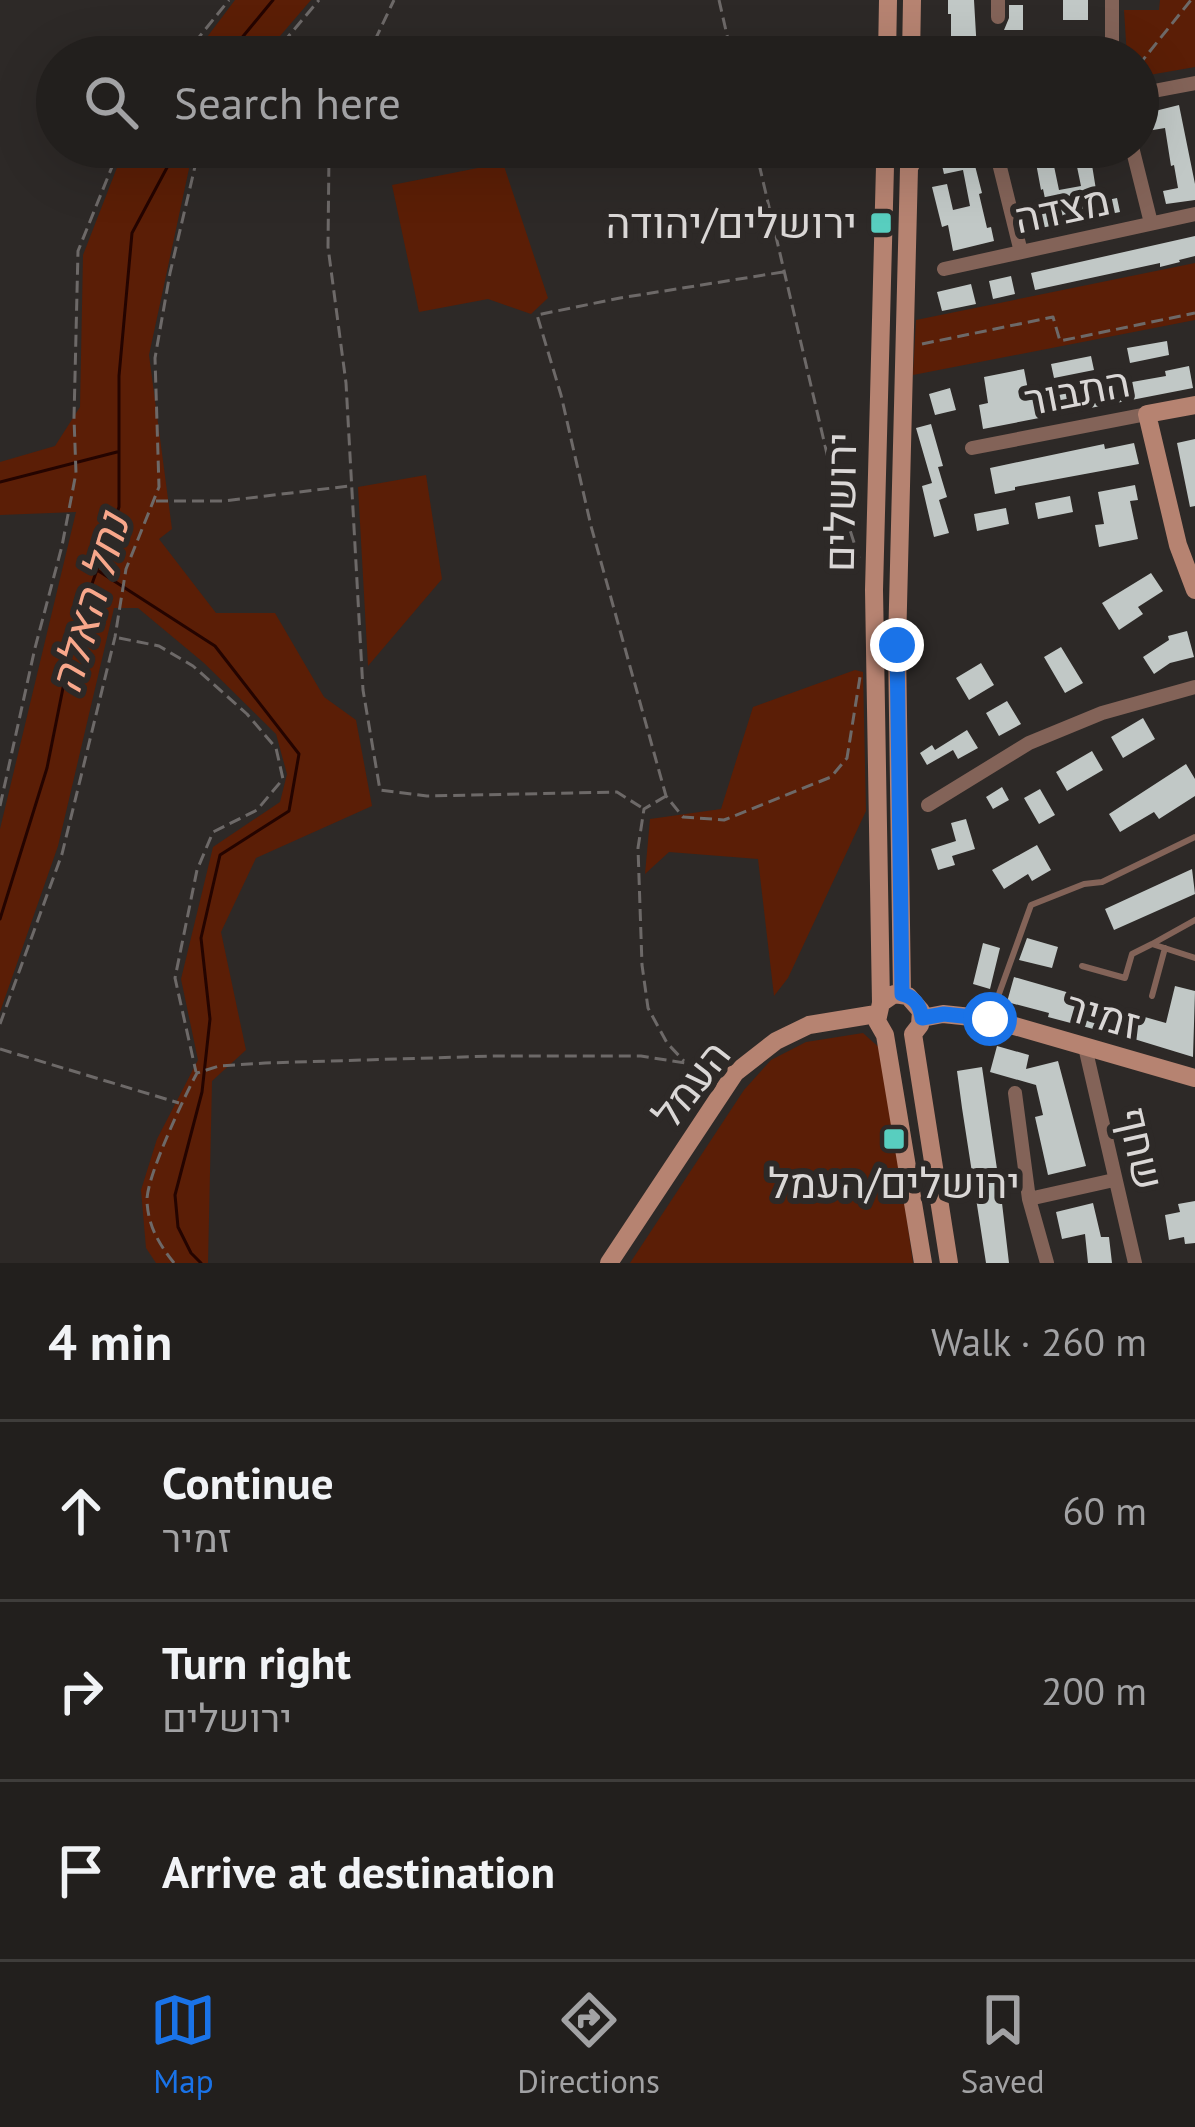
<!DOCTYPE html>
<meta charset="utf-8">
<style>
body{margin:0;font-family:"PT Sans",Heebo,sans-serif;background:#2e2c2a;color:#f1f3f6}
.stop{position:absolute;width:36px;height:36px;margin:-27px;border:9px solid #1a73e8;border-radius:50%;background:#fff}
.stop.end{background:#1a73e8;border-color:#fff;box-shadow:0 3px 12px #0008}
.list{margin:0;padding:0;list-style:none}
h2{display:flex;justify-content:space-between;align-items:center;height:156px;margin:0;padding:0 48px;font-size:51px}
h2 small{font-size:39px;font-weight:400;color:#a2a2a4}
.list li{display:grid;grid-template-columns:78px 1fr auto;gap:36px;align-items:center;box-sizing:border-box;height:180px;padding:0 48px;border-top:3px solid #3f3d3b}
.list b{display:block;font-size:45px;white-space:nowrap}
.list p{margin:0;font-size:39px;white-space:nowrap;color:#a2a2a4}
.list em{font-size:39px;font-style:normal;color:#a2a2a4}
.icon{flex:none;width:66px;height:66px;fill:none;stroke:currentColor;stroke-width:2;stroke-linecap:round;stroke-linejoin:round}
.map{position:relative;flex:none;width:1195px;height:1263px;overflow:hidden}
.search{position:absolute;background:#221f1d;box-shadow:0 12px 48px #0002;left:36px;right:36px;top:36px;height:132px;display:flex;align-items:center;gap:30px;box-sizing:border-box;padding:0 42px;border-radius:66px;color:#a2a2a4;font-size:45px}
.sheet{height:696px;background:#221f1d}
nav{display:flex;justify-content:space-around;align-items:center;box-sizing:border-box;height:168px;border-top:3px solid #3f3d3b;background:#221f1d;font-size:33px;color:#a2a2a4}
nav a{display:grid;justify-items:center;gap:6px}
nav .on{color:#1a73e8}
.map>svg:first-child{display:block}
</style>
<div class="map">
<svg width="1195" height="1263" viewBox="0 0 1195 1263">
<rect width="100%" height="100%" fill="#2d2927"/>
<path fill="#5b1e06" d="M235 0H311L262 57H192Z
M1160 0H1195V67L1138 77V57H1127L1124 10H1159Z
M125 147H239V155L190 164 149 355 172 529 159 539 216 613H275L324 697 356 720 372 806 256 858 221 932 246 1050 212 1081 208 1263H156L146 1248 141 1190 157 1139 198 1060 181 979 213 847 280 802 287 774 276 734 204 663 138 608H114L58 846 0 1012V829L76 512 0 515V462L55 446 80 407 83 255Z
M503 163 548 298 531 314 488 299 419 312 392 185Z
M1195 263V320L913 375 916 320Z
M426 475 442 579 368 666 358 487Z
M855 670 863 672 866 811 788 978 774 996 758 859 669 852 645 874 650 819 721 809 753 707Z
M863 1033 883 1051 913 1263H630L744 1090 771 1060 806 1042Z"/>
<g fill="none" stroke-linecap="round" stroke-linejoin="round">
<path stroke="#240400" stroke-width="3" d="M226 57 273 0
M0 482 117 452
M97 570 215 646 299 754 289 811 220 855 201 938 210 1019 202 1092 175 1195 178 1227 191 1253 201 1263
M0 919 47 768 73 638 119 507V376L132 233 178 147"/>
</g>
<path fill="#c1c8c6" d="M948 0H974L977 52H951V14H948Z
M1063 0H1088V20H1063Z
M1009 5H1023V30H1004L1009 18Z
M1060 45H1089V57H1060Z
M1179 105 1195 184V200L1166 204 1163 191 1178 188 1174 165 1171 166 1165 128 1147 131 1143 114Z
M1033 147H1050L1059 190 1081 186 1076 162 1072 163 1069 150 1086 147 1089 166 1092 165 1098 202 1117 198 1120 212 1036 229 1033 216 1048 213 1043 189 1041 190Z
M971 150 982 193 979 194 987 228 991 227 994 241 953 251 948 225 942 227 932 187 947 184 953 210 970 206 963 170 944 174 940 157Z
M1195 236V256L1179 260 1180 262 1160 267V263L1035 290 1031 273Z
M1011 276 1015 294 993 299 989 281Z
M971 284 976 304 942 311 937 292Z
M1167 341 1169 355 1130 363 1127 348Z
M1091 356 1094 370 1054 378 1051 364Z
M1189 366 1193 388 983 429 979 405 988 403 984 377 1024 369 1030 400 1166 376 1165 371Z
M950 388 956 410 935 415 929 394Z
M931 424 943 466 938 467 947 497 939 500 949 533 934 537 922 486 932 483 916 428Z
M1195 439V506L1190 507 1177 443Z
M1134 443 1139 464 1015 487V490L995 494 990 468 1104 444 1105 449Z
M1135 485 1138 500 1130 501 1138 539 1099 547 1095 525 1104 524 1098 492Z
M1070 496 1073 512 1038 519 1035 503Z
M1006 508 1009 524 977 531 974 514Z
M1151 573 1163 591 1138 607 1143 614 1119 630 1102 603Z
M1187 631 1194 657 1170 663 1154 674 1143 657 1169 640 1168 636Z
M1061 647 1083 683 1065 693 1044 657Z
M981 663 994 685 969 700 956 678Z
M1007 701 1021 724 999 736 986 713Z
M1143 718 1155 739 1123 758 1111 737Z
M967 730 978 748 958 759 953 750 927 765 920 753 932 745 935 750Z
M1092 751 1103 770 1067 791 1056 772Z
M1186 764 1195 779V796L1159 819 1154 812 1120 832 1109 814Z
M1002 787 1009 800 993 809 986 797Z
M1040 789 1055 815 1039 824 1024 798Z
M966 819 975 849 952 856 955 865 938 870 931 849 956 841 951 823Z
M1037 845 1051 870 1032 881 1028 874 1004 889 992 870Z
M1192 869 1195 894 1114 930 1105 909Z
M1027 938 1058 947 1052 968 1019 960Z
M983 943 1000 948 990 989 973 984Z
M1014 977 1108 1004 1101 1031 1048 1017 1049 1013 1007 1002Z
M1175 986 1195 991 1193 1057 1121 1035 1127 1012 1166 1023Z
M997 1046 1029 1055 1026 1069 1058 1061 1086 1166 1048 1175 1035 1117 1043 1115 1036 1085 990 1072Z
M982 1067 1002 1203 1009 1263H986L962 1108 957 1071Z
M1195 1201V1243L1185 1244 1184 1237 1169 1240 1165 1215 1180 1212 1178 1204Z
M1093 1203 1101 1237H1109L1112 1263H1088L1085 1234 1062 1239 1056 1212Z"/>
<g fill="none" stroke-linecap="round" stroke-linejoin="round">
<path stroke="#6d6968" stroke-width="3" stroke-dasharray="12 6" stroke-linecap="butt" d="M719 0 732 57
M183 57 229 0
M271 57 319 0
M367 57 394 0
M1138 66 1191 0
M331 147 329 153 328 247 346 383 363 690 380 790 427 796 617 792 644 809
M755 147 831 471 859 558
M783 272 620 298 537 315 561 395 591 526 666 796 683 817 724 820 831 777 847 758 860 677
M922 344 1053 317 1060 341 1195 313
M156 501H224L349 486
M119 638 159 646 193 666 247 714 276 748 283 779 257 810 213 832 197 870 175 978 196 1072
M666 796 644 809 638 848 642 965 648 1008 667 1043 684 1061
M0 806 35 648 62 546 76 473 74 418 78 251 120 147
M0 1024 62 854 115 637 126 569 159 487 155 358 170 273 197 158 202 147
M0 1049 179 1103
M174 1263C159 1244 148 1226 147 1201 146 1178 184 1097 197 1073L219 1066 265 1063 495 1056H641L685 1063 714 1078"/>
<path stroke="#836358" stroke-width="6" d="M1152 944 1195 920
M1082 966 1125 978 1132 954 1152 944 1195 958
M1152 996 1165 948
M991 1016 1031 905 1084 884 1102 882 1195 837"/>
<path stroke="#836358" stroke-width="14" d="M998 17V0
M1112 57V0
M1138 94 1195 83
M995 147 1021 252
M1132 147 1151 223
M944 269 1195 214
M972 448 1147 414
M928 805 1029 743 1102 713 1195 687
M1085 1047 1135 1263
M1015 1093 1029 1199 1047 1263
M1029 1199 1114 1180"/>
<path stroke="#b68371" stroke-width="18" d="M887 57 888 0
M911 57 912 0
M1195 405 1147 414 1178 545 1195 590
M902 994 897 645 909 168 917 152
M881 1003 874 590 885 166 883 147
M922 1018 943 1014 990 1019 1195 1078
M609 1263 735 1073 776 1041 809 1025 876 1014
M923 1263 885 1035 877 1021 881 1003 894 994 908 996 921 1011 920 1025 913 1034 949 1263"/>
</g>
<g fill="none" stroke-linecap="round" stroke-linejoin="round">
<path stroke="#1a73e8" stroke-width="15" d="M897 645 902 994C915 997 920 1005 922 1018L944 1014 990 1019"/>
</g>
<g fill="#58cebf" stroke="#2d2927" stroke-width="4.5">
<rect x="869" y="211" width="24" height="24" rx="6"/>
<rect x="882" y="1127" width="24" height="24" rx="6"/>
</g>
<g text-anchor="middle" stroke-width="12" stroke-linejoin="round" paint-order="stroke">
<g font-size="42" fill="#dad7d6" stroke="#2d2927">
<text transform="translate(1062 209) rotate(-12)" y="15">מצדה</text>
<text transform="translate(1077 391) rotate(-11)" y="15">התבור</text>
<text transform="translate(840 502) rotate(-89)" y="15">ירושלים</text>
<text transform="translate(1103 1015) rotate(16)" y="15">זמיר</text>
<text transform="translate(691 1084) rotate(-52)" y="15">העמל</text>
<text transform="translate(1141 1148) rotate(77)" y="15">שחף</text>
</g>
<g font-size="42" fill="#dad7d6" stroke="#2d2927" text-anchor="end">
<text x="857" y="238">ירושלים/יהודה</text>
<text x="894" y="1198" text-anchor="middle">ירושלים/העמל</text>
</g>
<g font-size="45" font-style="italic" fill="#f8a78b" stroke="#2d2927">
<text transform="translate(89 603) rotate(-74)" y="16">נחל האלה</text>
</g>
</g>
</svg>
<div class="stop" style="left:990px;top:1019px"></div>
<div class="stop end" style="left:897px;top:645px"></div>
<div class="search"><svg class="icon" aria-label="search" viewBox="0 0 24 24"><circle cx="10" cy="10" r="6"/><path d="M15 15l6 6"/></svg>Search here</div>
</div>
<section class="sheet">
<h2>4 min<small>Walk · 260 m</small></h2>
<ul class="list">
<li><svg class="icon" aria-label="ahead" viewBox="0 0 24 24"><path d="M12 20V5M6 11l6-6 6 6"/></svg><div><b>Continue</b><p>זמיר</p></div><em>60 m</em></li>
<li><svg class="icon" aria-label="right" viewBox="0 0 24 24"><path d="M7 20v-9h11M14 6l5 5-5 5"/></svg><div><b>Turn right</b><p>ירושלים</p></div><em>200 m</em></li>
<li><svg class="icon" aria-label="arrive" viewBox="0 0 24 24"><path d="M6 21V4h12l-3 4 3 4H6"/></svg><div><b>Arrive at destination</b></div></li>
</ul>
</section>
<nav>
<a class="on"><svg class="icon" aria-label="map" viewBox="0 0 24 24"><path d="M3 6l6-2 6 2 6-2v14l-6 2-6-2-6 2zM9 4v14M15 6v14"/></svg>Map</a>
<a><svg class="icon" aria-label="directions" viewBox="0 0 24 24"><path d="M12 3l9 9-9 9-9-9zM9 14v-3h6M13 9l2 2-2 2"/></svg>Directions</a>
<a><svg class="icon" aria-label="saved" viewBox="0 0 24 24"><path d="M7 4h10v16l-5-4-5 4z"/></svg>Saved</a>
</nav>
